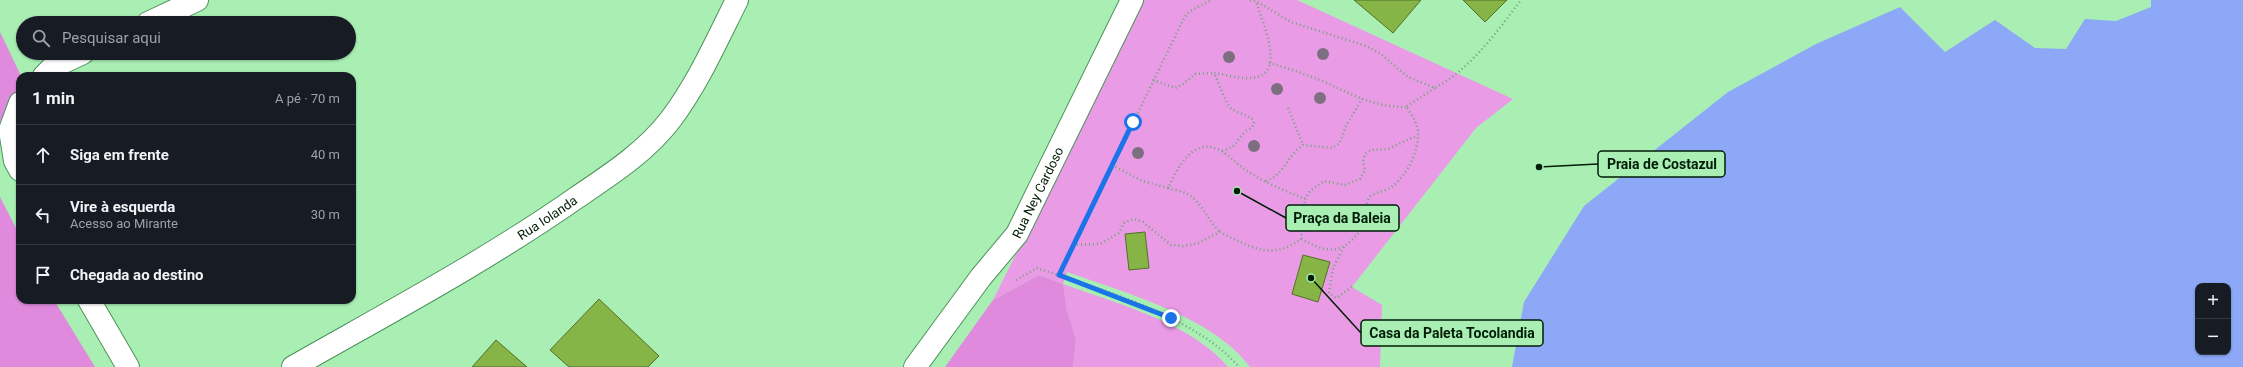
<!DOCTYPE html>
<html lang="pt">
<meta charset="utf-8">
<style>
body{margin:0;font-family:Roboto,sans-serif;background:#242831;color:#f1f3f6}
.controls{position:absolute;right:12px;bottom:12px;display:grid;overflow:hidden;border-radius:8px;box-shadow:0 1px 3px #0004}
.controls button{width:36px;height:36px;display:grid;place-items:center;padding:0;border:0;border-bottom:1px solid #363941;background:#171b24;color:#f1f3f6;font:20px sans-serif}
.stop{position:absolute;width:12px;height:12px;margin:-9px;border:3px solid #1a73e8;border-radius:50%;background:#fff}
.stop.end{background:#1a73e8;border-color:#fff;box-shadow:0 1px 4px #0008}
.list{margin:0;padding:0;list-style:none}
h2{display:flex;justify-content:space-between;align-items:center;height:52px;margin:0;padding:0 16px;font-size:17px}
h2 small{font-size:13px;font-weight:400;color:#9ea1a6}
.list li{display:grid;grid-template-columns:26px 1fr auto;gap:12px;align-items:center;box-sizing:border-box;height:60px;padding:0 16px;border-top:1px solid #363941}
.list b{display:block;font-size:15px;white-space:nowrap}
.list p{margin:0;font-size:13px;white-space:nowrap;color:#9ea1a6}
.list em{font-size:13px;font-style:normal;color:#9ea1a6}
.icon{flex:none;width:22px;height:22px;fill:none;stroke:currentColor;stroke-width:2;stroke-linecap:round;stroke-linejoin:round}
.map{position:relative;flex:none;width:2243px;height:367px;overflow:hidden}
.search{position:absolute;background:#171b24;box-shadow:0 1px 3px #0004;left:16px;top:16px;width:340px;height:44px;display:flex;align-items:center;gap:10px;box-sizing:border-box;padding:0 14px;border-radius:22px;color:#9ea1a6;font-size:15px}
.panel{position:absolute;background:#171b24;box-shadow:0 1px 3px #0004;left:16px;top:72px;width:340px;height:232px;border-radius:12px}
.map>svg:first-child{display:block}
</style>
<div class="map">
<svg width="2243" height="367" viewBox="0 0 2243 367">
<rect width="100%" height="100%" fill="#a9efb4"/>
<path fill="#ea9be6" d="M1143 0H1297L1513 99 1476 128 1352 287 1382 305 1380 367H1250C1214 317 1123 292 1067 272L1063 284C1115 303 1192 323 1228 367H1073L1076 339 1067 311 1063 284 1039 275 993 300Z"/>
<path fill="#df8adc" d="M0 32 21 76 20 93 11 103 0 122Z
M0 197 20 236V300H54L95 367H0Z
M1039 275 1063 284 1067 311 1076 339 1073 367H945L993 300Z"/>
<path fill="#8ca8f6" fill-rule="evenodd" d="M2151 0H2243V367H1512L1524 302 1584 206 1728 92 1816 44 1900 7 1945 52 1995 20 2035 48 2066 49 2085 19 2116 21 2151 7ZM2198 286H2228V352H2198Z"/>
<path fill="#87b446" stroke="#527126" d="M1354 0H1421L1393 33Z
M1463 0H1507L1485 22Z
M1145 232 1149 268 1129 270 1125 234Z
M1303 255 1330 262 1318 302 1292 294Z
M599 299 659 356 648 367H569L550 350Z
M496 340 527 367H472Z"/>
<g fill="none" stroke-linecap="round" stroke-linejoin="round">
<g stroke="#4e925b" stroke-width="24">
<g id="minor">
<path d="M148 23 197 0"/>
<path d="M44 76 53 67 83 53"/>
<path d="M20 103 10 130 15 161 20 170"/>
<path d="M89 300 128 367"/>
<path id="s1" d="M293 367C388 313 486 261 576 198 610 175 646 152 671 119 698 83 717 40 737 0"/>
<path id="s2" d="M915 367 981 277 1017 234 1132 0"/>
</g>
</g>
<path stroke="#6ea577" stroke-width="2.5" stroke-dasharray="1 3" stroke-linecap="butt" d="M1250 0 1256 1 1291 22 1366 46 1381 54 1408 77 1435 88C1470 69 1497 32 1521 0
M1269 63C1287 68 1305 74 1322 81 1352 94 1372 107 1406 107
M1153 80 1175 88 1182 85 1195 74 1214 73
M1288 108 1303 145
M1222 151C1239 146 1234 142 1244 133 1249 128 1254 129 1254 121 1248 114 1239 114 1232 109 1225 104 1219 82 1214 73 1226 75 1240 79 1251 78 1289 76 1261 20 1256 1
M1112 165 1142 181 1168 188C1178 167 1194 134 1223 152 1231 157 1238 165 1247 171 1265 183 1286 191 1305 199
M1266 181C1284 175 1287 156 1303 145L1332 148 1340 143 1346 126 1362 99
M1168 188C1174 190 1183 191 1189 195 1203 204 1208 221 1220 232
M1301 239 1305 199 1310 191 1324 181 1345 185 1360 179 1365 170 1363 161 1365 154 1371 150 1388 149 1418 135
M1073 245 1100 244 1119 233 1124 223 1134 219 1143 222 1171 245 1183 246 1196 244 1220 232C1250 247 1271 261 1301 239 1319 248 1335 257 1352 240 1356 236 1359 233 1361 228 1365 218 1365 207 1369 197 1377 191 1386 192 1394 185 1407 174 1418 153 1418 135 1419 126 1412 114 1406 107L1435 88
M1344 247 1333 268 1329 293 1336 298 1352 287
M1059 275 1184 18 1190 11 1211 0
M1016 280 1037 268C1100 289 1195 316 1239 367"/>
<use href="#minor" stroke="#fff" stroke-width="22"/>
</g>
<g fill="#7c6f81">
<circle cx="1323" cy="54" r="6"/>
<circle cx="1229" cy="57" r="6"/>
<circle cx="1277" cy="89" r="6"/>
<circle cx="1320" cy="98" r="6"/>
<circle cx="1254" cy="146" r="6"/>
<circle cx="1138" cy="153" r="6"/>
</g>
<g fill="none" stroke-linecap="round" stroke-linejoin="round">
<path stroke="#1a73e8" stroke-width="5" d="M1133 122 1059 275 1171 318"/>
</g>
<g text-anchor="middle" stroke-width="4" stroke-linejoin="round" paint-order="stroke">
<g font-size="13" fill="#011c07" stroke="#a9efb4">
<text dy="5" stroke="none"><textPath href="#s2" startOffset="214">Rua Ney Cardoso</textPath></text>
<text dy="5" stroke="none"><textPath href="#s1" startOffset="295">Rua Iolanda</textPath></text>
</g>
</g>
<path fill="none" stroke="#011c07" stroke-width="1.5" d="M1539 167L1598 164M1237 191L1286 218M1311 278L1361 333"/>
<g fill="#011c07" stroke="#a9efb4" stroke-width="1.5">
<circle cx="1539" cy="167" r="4"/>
<circle cx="1237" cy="191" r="4"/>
<circle cx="1311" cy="278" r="4"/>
</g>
<g fill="#a9efb4" stroke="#011c07" stroke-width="1.5">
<rect x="1598" y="151" width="127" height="26" rx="4"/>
<rect x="1286" y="205" width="113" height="26" rx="4"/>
<rect x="1361" y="320" width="182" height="26" rx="4"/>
</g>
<g font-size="14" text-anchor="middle" font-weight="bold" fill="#011c07">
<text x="1662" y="169">Praia de Costazul</text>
<text x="1342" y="223">Praça da Baleia</text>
<text x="1452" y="338">Casa da Paleta Tocolandia</text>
</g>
</svg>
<div class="controls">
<button>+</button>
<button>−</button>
</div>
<div class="stop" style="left:1133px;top:122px"></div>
<div class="stop end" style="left:1171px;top:318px"></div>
<div class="search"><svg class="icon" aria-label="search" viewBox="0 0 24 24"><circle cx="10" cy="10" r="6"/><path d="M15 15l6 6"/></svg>Pesquisar aqui</div>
<section class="panel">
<h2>1 min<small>A pé · 70 m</small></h2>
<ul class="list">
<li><svg class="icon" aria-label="ahead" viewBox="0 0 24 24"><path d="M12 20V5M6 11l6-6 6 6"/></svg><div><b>Siga em frente</b></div><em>40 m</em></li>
<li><svg class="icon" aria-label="left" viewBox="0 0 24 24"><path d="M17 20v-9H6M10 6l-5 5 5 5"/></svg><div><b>Vire à esquerda</b><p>Acesso ao Mirante</p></div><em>30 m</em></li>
<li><svg class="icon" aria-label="arrive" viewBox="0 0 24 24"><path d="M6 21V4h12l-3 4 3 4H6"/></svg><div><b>Chegada ao destino</b></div></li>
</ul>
</section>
</div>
